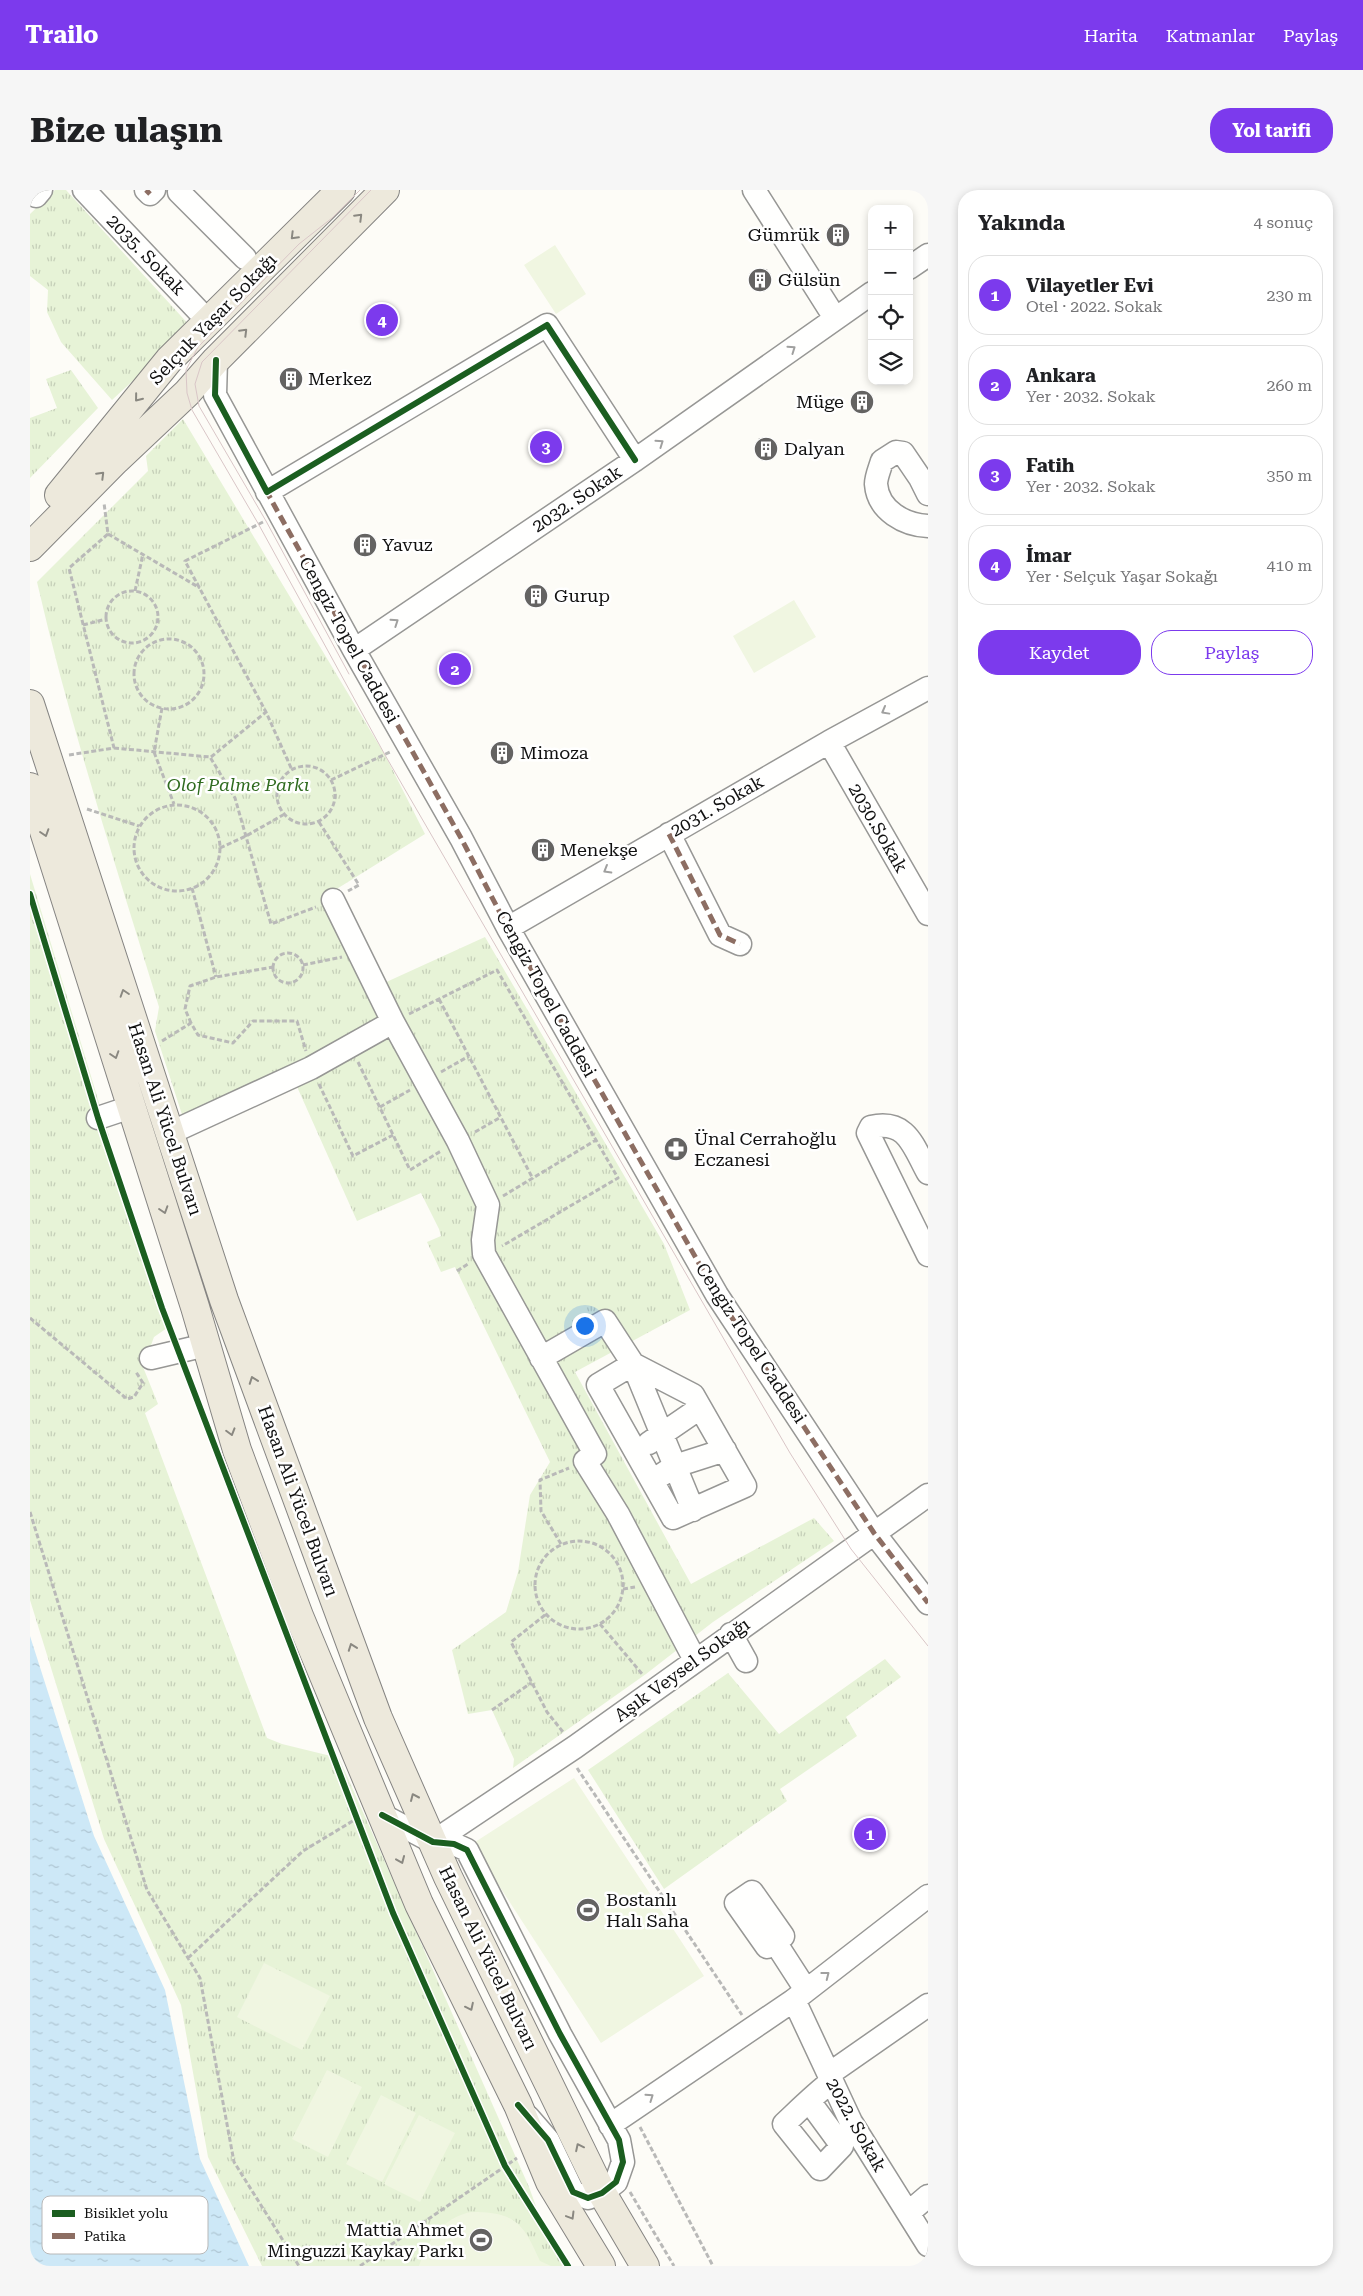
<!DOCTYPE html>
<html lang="tr">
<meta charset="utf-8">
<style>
body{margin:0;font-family:"Roboto Serif",serif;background:#f6f6f6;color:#202124}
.controls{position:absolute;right:15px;top:15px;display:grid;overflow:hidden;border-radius:10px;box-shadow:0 2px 8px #0003}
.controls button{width:45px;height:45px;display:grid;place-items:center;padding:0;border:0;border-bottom:1px solid #e0e0e0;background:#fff;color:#202124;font:25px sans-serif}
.you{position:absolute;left:554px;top:1135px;width:18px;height:18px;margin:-12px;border:4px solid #fff;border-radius:50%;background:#1a73e8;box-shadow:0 0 0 8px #1a73e833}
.badge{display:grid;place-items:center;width:32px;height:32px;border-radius:50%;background:#7c3aed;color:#fff;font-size:16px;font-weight:700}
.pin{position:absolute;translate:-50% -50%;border:2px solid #fff;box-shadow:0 1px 5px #0006}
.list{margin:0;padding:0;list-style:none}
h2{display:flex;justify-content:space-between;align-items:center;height:65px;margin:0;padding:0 20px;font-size:21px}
h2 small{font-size:16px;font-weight:400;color:#757577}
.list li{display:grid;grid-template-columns:32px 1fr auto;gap:15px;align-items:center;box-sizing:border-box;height:80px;margin:0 10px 10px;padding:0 10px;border:1px solid #e0e0e0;border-radius:20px}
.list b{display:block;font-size:19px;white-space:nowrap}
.list p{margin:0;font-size:16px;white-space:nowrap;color:#757577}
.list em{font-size:16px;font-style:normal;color:#757577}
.actions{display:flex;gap:10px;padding:15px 20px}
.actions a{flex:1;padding:11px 0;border:1px solid #7c3aed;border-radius:20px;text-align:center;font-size:18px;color:#7c3aed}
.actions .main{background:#7c3aed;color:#fff}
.icon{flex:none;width:28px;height:28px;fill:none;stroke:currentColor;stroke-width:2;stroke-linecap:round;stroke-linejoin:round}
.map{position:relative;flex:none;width:898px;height:2076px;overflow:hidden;border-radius:20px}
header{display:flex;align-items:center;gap:30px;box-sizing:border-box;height:70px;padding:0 25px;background:#7c3aed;color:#fff}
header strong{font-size:24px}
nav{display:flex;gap:28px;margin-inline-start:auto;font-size:18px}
.intro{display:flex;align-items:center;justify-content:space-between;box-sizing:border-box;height:120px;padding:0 30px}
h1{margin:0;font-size:35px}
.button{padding:12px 22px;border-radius:20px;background:#7c3aed;color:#fff;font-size:18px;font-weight:700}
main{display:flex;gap:30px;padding:0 30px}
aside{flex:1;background:#fff;border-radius:20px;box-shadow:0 2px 8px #0003}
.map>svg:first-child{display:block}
</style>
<header>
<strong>Trailo</strong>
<nav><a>Harita</a><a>Katmanlar</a><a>Paylaş</a></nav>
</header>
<div class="intro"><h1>Bize ulaşın</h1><a class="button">Yol tarifi</a></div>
<main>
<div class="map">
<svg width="898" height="2076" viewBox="0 0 898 2076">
<defs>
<pattern id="grass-tufts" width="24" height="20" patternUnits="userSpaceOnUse" patternTransform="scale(1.25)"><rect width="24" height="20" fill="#e7f3d7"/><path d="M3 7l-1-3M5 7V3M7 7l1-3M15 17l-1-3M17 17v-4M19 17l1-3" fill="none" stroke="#c5cfb8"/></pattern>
<pattern id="water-ripples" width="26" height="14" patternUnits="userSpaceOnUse" patternTransform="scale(1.25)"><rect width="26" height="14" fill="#cde8f7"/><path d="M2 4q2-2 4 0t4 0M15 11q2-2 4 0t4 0" fill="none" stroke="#afc6d3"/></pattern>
</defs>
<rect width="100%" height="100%" fill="#fdfcf7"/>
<path fill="url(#grass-tufts)" d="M25 0H36L161 137 82 210 31 152 17 122 18 100 0 86V24Z
M41 180 68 218 0 288V228L27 218 16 189Z
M153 229 355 565 395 644 297 705 341 799 455 747 634 1054 660 1120 545 1182 661 1394 784 1328 804 1351 683 1432 616 1484 483 1578 484 1569 462 1520 438 1524 422 1460 476 1422 488 1382 500 1305 520 1272 425 1077 411 1082 397 1052 411 1046 409 1039 391 1003 327 1031 264 890 156 937 125 841 129 817C86 676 40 536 7 392L118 281 116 266Z
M0 684 137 1138 124 1147 113 1177 128 1214 115 1223 237 1548 252 1554 309 1568 499 1997 516 2044 538 2076H232L178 1967 151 1815 74 1649 0 1410Z
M855 1469 871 1487 816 1527 827 1546 750 1599 757 1611 634 1699 558 1580 698 1483 749 1544Z"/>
<path fill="#f0f6e1" d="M525 55 556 104 526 124 494 75Z
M764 410 786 447 724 483 703 446Z
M544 1588 674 1786 571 1853 442 1654Z
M234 1773 300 1806 272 1860 207 1827Z
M297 1880 332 1897 298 1967 262 1949Z
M351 1905 386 1923 352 1992 316 1974Z
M389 1925 425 1943 390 2012 354 1994Z
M441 2022C486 2022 493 2033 510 2071L521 2076H389C398 2050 412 2028 441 2022Z"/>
<path fill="url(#water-ripples)" d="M0 1446 64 1646 135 1800 170 1969 219 2076H0Z"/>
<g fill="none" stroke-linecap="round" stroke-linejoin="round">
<g stroke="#979795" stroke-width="25">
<path id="minor" d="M0 0 6 6 11 0
M54 0 178 131
M116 0 120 4 124 0
M724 0 805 128
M149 2 215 68
M879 78 898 65
M186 170 185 205 324 460 431 648 478 738 687 1105 844 1343 898 1413
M237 302 517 135 605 270
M898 304 890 288 873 263 866 262 852 271C850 278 846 287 846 294 848 321 875 335 898 336
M324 460 605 270 842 103
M799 552 898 724
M639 644 690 745 710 754
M303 710 363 832
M478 738 799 552 898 498
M68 928 101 917
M140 943 281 878 363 832 428 951 458 1015 453 1050 454 1064 565 1264 555 1271 588 1324 665 1470
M898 983C883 956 877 929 841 937L838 943 898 1065
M121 1168 176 1155
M511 1168 575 1131 603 1174 663 1320
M603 1174 663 1205 715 1296 643 1328 568 1195Z
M619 1253 670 1218
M633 1284 645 1276 695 1260
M701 1444 716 1471
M352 1625 403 1652 424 1654 437 1660 530 1844 589 1950 593 1972 586 1992 572 2003 558 2008 543 2002 518 1950 498 1927
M403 1652 545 1557 898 1305
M722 1702 753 1746 737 1757 706 1713Z
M745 1752 776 1800
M764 1810 821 1932 898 2055
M799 1884 898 1815
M779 1911 812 1956 790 1979 754 1934C770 1919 785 1904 802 1891
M580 1935 764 1810 898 1706
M878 2023 898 2006"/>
</g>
<g stroke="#858482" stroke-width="30">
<path id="major" d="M29 305 139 170 311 0
M0 357 86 270 157 203 186 170 355 0
M0 514 194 1110 348 1528 418 1687 572 2003 615 2076
M0 597 165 1117 207 1260 269 1426 389 1714 488 1915 520 1992 571 2076"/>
</g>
<path stroke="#b9b9b8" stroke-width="3" stroke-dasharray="5 2.5" stroke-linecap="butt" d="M233 332 155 371 236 522 262 580
M78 344 170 398
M105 401 113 364
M76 427a26 26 0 1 1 52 0a26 26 0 1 1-52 0Z
M53 435 76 429
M104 484a35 35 0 1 1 70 0a35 35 0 1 1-70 0Z
M132 518 124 562 144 614
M84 558 180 567 205 608 241 734 286 717
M39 565 84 558 39 378 78 344 74 313
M181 567 236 522
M247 605a29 29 0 1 1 58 0a29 29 0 1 1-58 0Z
M301 590 362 561
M104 658a43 43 0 1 1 86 0a43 43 0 1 1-86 0Z
M57 619 109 636
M289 632 329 695 318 701
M190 658 216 646 253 625
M162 698 186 787
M243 778a15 15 0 1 1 30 0a15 15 0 1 1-30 0Z
M273 775 312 767
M409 809 503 989
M379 824 467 780 588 988 472 1056
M161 833 155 819 160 796 186 787 243 777
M132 851 161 833 168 845 203 853 223 831H267L276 861
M328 872 380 980 411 961
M411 882 439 866
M289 894 323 966 363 945
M350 917 380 900
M445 942 471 927
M473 1006 566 950
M427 1081 438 1074
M0 1128 97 1209 104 1207 113 1193 106 1182
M0 1322 117 1700 170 1788 204 1972 269 2076
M505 1395a44 44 0 1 1 88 0a44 44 0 1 1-88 0Z
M531 1354 511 1321 510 1290 539 1278
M593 1399 605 1397
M515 1425 481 1452 517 1522 533 1542
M570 1434 613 1485
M462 1520 501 1493
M547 1578 712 1825
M158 1768 273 1661 331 1626
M610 1937 683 2076
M600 2002 644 2076
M330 2076 487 1968"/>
<use href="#minor" stroke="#fffffe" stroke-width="22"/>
<use href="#major" stroke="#ede9dc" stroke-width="28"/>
<path stroke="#d9c6c7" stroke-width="1" d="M330 0 302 28 269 54 168 157 156 180 157 203 162 220 229 335 355 565 760 1263 821 1359 898 1456
M319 484 236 331 169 216 165 194 172 172 341 0"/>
<path stroke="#8d6e63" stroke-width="5" stroke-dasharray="10 5" stroke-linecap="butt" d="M116 0 120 4
M239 300 237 302 249 324 431 648 478 738 687 1105 844 1343 898 1413
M639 644 690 745 710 754"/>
<g stroke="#fff" stroke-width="9">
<path id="cycleway" d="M186 170 185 205 237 302 517 135 605 270
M0 704 68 928 132 1118 363 1723 475 1976 538 2076
M352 1625 403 1652 424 1654 437 1660 530 1844 589 1950 593 1972 586 1992 572 2003 558 2008 543 2002 518 1950 488 1915"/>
</g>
<use href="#cycleway" stroke="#1b5e20" stroke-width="6"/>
</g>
<defs><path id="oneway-chevron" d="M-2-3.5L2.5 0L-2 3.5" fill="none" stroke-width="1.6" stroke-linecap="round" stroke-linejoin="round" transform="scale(1.25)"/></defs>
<g stroke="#8a8881">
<use href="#oneway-chevron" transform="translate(329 27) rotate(-45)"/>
<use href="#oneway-chevron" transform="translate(264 46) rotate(135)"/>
<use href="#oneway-chevron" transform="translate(214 142) rotate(-45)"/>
<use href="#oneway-chevron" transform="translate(108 208) rotate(129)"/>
<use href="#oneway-chevron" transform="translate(71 285) rotate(-45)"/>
<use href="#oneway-chevron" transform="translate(15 643) rotate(72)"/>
<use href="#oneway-chevron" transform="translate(94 803) rotate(-108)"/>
<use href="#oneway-chevron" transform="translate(85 865) rotate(72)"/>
<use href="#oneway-chevron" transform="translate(134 1020) rotate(72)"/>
<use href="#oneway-chevron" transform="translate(223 1190) rotate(-110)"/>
<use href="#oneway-chevron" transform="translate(201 1242) rotate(74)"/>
<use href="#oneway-chevron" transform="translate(322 1457) rotate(-110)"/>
<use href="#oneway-chevron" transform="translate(384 1607) rotate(-114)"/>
<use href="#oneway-chevron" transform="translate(371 1670) rotate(67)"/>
<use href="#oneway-chevron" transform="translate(440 1817) rotate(64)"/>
<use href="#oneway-chevron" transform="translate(549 1957) rotate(-116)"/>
<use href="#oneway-chevron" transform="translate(541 2026) rotate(59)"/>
</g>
<g stroke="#a0a09f">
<use href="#oneway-chevron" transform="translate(762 159) rotate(-35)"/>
<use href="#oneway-chevron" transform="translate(630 253) rotate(-35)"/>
<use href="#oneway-chevron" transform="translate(365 432) rotate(-34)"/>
<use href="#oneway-chevron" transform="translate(855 521) rotate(151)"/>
<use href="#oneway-chevron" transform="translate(577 680) rotate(150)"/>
<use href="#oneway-chevron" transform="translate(796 1785) rotate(-38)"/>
<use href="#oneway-chevron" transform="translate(620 1907) rotate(-35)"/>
</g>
<defs>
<g id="building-disc" transform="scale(1.25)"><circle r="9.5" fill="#646362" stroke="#fff"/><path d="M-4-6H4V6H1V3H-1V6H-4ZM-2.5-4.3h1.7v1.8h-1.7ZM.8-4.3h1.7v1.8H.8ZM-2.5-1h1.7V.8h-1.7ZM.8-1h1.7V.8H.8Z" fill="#fff"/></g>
<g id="pharmacy-disc" transform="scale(1.25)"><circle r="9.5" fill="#646362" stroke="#fff"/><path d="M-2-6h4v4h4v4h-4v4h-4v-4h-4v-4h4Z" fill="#fff"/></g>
<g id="stadium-disc" transform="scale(1.25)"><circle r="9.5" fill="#646362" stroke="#fff"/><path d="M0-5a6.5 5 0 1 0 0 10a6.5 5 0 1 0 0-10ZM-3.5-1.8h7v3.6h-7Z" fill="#fff"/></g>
</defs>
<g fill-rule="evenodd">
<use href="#building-disc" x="808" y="45"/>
<use href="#building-disc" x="730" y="90"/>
<use href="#building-disc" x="261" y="189"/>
<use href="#building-disc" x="832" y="212"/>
<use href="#building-disc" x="736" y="259"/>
<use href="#building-disc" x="335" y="355"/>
<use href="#building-disc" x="506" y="406"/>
<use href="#building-disc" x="472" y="563"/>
<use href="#building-disc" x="513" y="660"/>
<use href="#pharmacy-disc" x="646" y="959"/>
<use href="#stadium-disc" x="558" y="1720"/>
<use href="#stadium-disc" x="451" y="2050"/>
</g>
<g text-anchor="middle" stroke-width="5" stroke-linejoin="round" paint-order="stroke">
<g font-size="18" fill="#111" stroke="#fff" text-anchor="start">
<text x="790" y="51" text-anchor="end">Gümrük</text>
<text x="748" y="96">Gülsün</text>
<text x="278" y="195">Merkez</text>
<text x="814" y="218" text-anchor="end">Müge</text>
<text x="754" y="265">Dalyan</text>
<text x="352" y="361">Yavuz</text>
<text x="524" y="412">Gurup</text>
<text x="490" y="569">Mimoza</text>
<text x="530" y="666">Menekşe</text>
<text x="664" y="955">Ünal Cerrahoğlu<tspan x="664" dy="21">Eczanesi</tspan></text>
<text x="576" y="1716">Bostanlı<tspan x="576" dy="21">Halı Saha</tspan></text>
<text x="434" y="2046" text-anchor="end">Mattia Ahmet<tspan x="434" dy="21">Minguzzi Kaykay Parkı</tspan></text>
</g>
<g font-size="18" fill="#111" stroke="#fff">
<text transform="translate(116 65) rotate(46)" y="6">2035. Sokak</text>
<text transform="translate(183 129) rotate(-46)" y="6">Selçuk Yaşar Sokağı</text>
<text transform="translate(547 309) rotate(-34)" y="6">2032. Sokak</text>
<text transform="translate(319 450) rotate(61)" y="6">Cengiz Topel Caddesi</text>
<text transform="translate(687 616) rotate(-30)" y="6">2031. Sokak</text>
<text transform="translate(848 638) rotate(60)" y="6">2030.Sokak</text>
<text transform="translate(516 804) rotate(61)" y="6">Cengiz Topel Caddesi</text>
<text transform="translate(135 929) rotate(72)" y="6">Hasan Ali Yücel Bulvarı</text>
<text transform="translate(721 1153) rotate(57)" y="6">Cengiz Topel Caddesi</text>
<text transform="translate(268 1311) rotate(70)" y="6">Hasan Ali Yücel Bulvarı</text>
<text transform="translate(652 1480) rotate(-36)" y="6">Aşık Veysel Sokağı</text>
<text transform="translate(458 1768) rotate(64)" y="6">Hasan Ali Yücel Bulvarı</text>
<text transform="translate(826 1935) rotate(61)" y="6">2022. Sokak</text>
</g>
<g font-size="18" font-style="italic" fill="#2f6b1f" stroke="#fff">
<text x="208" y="601">Olof Palme Parkı</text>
</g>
</g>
<rect x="12" y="2006" width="166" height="58" rx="8" fill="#fff" stroke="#b8b8b8" stroke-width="1"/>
<rect x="22" y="2020" width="23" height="7" fill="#1b5e20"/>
<rect x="22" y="2043" width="23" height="6" fill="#8d6e63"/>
<g font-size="14" fill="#111">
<text x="54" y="2028">Bisiklet yolu</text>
<text x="54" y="2051">Patika</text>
</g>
</svg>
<div class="controls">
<button>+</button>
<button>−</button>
<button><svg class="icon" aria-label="locate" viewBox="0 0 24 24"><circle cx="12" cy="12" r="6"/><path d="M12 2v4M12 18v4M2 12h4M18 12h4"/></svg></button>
<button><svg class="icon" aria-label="layers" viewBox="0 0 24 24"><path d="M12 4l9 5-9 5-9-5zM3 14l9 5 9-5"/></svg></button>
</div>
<div class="you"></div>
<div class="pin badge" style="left:840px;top:1644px">1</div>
<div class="pin badge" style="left:425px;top:479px">2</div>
<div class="pin badge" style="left:516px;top:257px">3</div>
<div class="pin badge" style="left:352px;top:130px">4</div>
</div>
<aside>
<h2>Yakında<small>4 sonuç</small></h2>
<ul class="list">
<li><span class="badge">1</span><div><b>Vilayetler Evi</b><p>Otel · 2022. Sokak</p></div><em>230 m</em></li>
<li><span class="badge">2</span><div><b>Ankara</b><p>Yer · 2032. Sokak</p></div><em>260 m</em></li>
<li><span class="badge">3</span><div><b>Fatih</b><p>Yer · 2032. Sokak</p></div><em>350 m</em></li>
<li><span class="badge">4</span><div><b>İmar</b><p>Yer · Selçuk Yaşar Sokağı</p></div><em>410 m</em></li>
</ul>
<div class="actions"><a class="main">Kaydet</a><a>Paylaş</a></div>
</aside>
</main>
